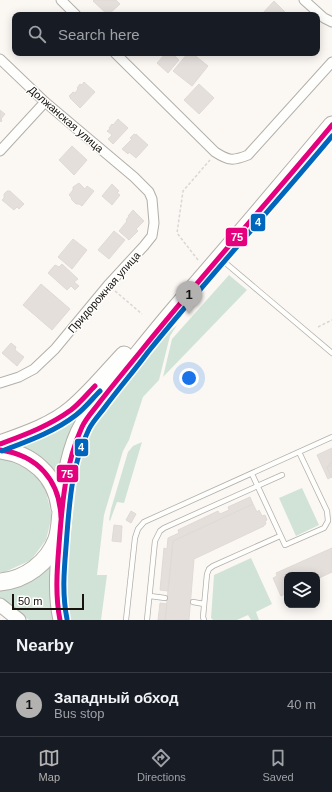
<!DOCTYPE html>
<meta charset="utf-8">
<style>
body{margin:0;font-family:Helvetica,sans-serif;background:#20242c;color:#f1f3f6}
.controls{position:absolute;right:12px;bottom:12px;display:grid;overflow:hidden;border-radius:8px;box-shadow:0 2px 10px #0003}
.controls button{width:36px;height:36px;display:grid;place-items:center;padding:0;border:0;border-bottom:1px solid #363941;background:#171b24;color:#f1f3f6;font:20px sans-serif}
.scale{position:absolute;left:12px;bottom:10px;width:72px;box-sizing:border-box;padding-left:4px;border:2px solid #18130c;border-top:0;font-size:11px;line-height:14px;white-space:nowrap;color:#18130c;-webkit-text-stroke:3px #fff;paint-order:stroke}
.you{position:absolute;left:189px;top:378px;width:14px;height:14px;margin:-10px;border:3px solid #fff;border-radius:50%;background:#1a73e8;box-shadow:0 0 0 6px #1a73e833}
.badge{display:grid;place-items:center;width:26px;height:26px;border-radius:50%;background:#b3b2b1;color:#111;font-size:13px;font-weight:700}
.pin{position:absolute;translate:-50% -33px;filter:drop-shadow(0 1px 2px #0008)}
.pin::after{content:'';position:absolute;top:21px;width:14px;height:12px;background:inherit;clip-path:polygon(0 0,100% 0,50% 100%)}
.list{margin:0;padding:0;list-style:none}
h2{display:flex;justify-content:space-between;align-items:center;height:52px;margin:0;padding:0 16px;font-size:17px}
h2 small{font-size:13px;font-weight:400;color:#9ea1a6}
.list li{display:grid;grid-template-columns:26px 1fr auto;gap:12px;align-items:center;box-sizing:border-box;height:64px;padding:0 16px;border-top:1px solid #363941}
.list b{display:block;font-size:15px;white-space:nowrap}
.list p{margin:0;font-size:13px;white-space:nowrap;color:#9ea1a6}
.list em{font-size:13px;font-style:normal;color:#9ea1a6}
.icon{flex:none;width:22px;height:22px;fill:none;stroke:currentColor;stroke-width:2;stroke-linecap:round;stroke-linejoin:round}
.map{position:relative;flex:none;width:332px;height:620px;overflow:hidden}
.search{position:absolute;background:#171b24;box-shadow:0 2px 10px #0003;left:12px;right:12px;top:12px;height:44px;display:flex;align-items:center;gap:10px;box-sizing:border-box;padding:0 14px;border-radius:8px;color:#9ea1a6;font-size:15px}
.sheet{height:116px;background:#171b24}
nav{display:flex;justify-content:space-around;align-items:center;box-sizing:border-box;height:56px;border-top:1px solid #363941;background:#171b24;font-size:11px;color:#9ea1a6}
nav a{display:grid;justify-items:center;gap:2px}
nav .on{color:#b3b2b1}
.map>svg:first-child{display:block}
</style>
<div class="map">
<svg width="332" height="620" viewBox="0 0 332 620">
<rect width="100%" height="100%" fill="#fbf8f4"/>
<path fill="#d1e3d6" d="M229 275 247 290 163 377 172 339Z
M177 325 170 336 159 380 143 397 141 403 129 440 123 451 104 515 97 575H107L101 620H66L65 605V583L78 471 81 452 91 426 108 401 169 332Z
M81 414 63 484 12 446 74 417Z
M142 442 124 503 117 502 110 521 109 520 111 509 128 452 133 446Z
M0 459H6L31 471 45 488 52 516 46 540 31 560 5 572H0Z
M302 488 319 525 296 536 279 498Z
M251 558 272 604 256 612 259 620H251L248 615 237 620H213L211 618 214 575Z
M51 560C51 580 50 600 53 620H29L0 599V587Z"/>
<path fill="#e5dfdb" stroke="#e0dad6" d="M94 0H116L120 4 108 15 93 1Z
M274 1 285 12 282 15H263L262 14Z
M166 53H172L179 60 168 73 157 63Z
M188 53H192L208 66 192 86 173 71Z
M84 82 95 92 80 108 70 98V97L69 96 73 92 75 93 78 89 77 88 80 84 82 85Z
M199 84 214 98 199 114 184 100Z
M0 110 5 114 1 119 2 120 1 122 0 121Z
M118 119 128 128 113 144 108 139 112 135 107 131 110 129 109 128 112 124 113 125Z
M134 134 136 135V134L148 145 136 158 129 152 128 154 122 149 132 139 130 138Z
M72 146 87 160 74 175 59 160Z
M79 183 85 189 87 186 94 191 82 206 79 204H76L72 200 71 197 69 195 73 190V187Z
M112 184 119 191 117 193 120 195 112 205 102 196Z
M7 191H10L24 204 19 209 17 207 14 210 2 200 4 198V194Z
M133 210 144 221 136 229 138 231 129 240 119 231 127 221 126 220 129 216H128Z
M114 231 125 240 109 259 98 250Z
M73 239 87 250 72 269 58 257Z
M62 264 78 279 74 282 79 286 75 290 71 286 67 290 48 273 55 265 59 267Z
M41 284 70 309 52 330 23 305Z
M11 343 16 347 15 350 24 357 17 366 2 353Z
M332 448V462L329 464 330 466 327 467 331 477 328 479 317 455Z
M332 462V478L327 467 330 466 329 464Z
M250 497 253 504 173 541 168 591 160 590 164 548 167 549 168 538 179 533 178 530 218 511 220 514 229 510 228 507Z
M253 504 257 512 259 510 262 516 265 515 267 520 265 521 266 524 264 525V526L194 559 189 620H165L173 541Z
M131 511 136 514 131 523 126 520Z
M114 525 122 526 121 542 112 541Z
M332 548V572L317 579V575H287V593L281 596 273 578 277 576 276 573Z
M160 603 167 604 165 620H158Z"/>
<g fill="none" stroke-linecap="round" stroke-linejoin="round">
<g stroke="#b3afaa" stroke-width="6">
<path id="lane" d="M222 260 332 353
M252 474 285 545 324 528 328 521 327 511 299 452
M150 596 165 598
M193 602 204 604
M126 620 135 538 138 529 144 522 332 437
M147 620 155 541 160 531 164 528 282 475
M204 620 203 617 207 574 209 569 213 566 280 536"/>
</g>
<g stroke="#b3afaa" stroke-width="11">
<path id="street" d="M61 0 76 15
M304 0 324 18 332 22
M115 53 215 152C229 161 233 161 248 155L332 62
M0 59 45 102 134 177 149 192 152 199 154 223 152 236 144 246 108 285 55 349 34 369 19 377 0 383
M0 151 45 102"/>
</g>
<g stroke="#b3afaa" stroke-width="15">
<path id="secondary" d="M59 538C57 566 54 593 60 620
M0 605 19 620"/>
</g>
<g stroke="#b3afaa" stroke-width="19">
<path id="highway" d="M0 444C25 435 52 426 72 409 91 393 107 373 124 355
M0 450C31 454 56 475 60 508
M0 582C25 580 48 563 57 539 60 530 60 521 61 512 65 484 69 449 83 425 94 407 108 391 122 374 140 352 158 329 177 307 229 247 281 186 332 125"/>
</g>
<path stroke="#d7d7d5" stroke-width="1.5" stroke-dasharray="3 2" stroke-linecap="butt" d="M198 260 177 233 183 191 210 160
M115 291 142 314
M318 327 332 320"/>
<use href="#lane" stroke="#fefefd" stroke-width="4.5"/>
<use href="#street" stroke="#fefefd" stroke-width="9"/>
<use href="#secondary" stroke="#fefefd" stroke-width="13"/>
<use href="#highway" stroke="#fefefd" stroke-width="17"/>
<g stroke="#fff" stroke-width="8">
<path id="bus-1" d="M0 444C24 435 49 426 71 410 80 403 87 394 95 386
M0 450C37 455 60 480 61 518
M60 620C55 595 57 570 59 545 62 505 65 464 82 427 86 418 93 411 99 403 113 385 127 368 141 351 203 274 269 201 332 125"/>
</g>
<g stroke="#fff" stroke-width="8">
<path id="bus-2" d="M2 451C28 441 54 432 76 415 85 408 92 399 100 391
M67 619C62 594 64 571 66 547 69 507 71 465 89 429 93 421 100 414 105 407 119 388 134 371 148 352 207 279 271 209 332 136"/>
</g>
<use href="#bus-1" stroke="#e5007d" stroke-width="5"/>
<use href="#bus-2" stroke="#0065bd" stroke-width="5"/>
</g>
<g text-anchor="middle" stroke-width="3" stroke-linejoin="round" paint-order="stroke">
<g font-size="11" fill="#18130c" stroke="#fff">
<text transform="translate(66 119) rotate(41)" y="4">Должанская улица</text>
<text transform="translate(104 292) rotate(-49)" y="4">Придорожная улица</text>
</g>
</g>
<g stroke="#fff" stroke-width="1.5">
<rect x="250" y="213" width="16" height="19" rx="4" fill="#0065bd"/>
<rect x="225" y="227" width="23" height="20" rx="4" fill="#e5007d"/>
<rect x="74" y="438" width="15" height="19" rx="4" fill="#0065bd"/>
<rect x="56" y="464" width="23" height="19" rx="4" fill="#e5007d"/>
</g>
<g font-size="11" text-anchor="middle" font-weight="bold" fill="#fff">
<text x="258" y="226">4</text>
<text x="237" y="241">75</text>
<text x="81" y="451">4</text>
<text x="67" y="478">75</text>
</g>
</svg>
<div class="controls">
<button><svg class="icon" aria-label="layers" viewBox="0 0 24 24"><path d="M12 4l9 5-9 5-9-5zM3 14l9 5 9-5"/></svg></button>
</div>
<div class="scale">50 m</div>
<div class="you"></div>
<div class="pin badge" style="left:189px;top:314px">1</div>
<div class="search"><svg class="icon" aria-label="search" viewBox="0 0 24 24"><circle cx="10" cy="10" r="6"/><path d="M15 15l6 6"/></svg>Search here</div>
</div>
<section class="sheet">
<h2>Nearby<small></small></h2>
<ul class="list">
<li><span class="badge">1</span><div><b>Западный обход</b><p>Bus stop</p></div><em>40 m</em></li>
</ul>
</section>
<nav>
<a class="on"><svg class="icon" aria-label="map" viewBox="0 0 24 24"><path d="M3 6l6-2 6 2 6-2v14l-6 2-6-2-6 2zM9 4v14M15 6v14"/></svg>Map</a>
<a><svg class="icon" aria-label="directions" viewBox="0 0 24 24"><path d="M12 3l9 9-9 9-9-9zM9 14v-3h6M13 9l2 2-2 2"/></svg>Directions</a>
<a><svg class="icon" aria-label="saved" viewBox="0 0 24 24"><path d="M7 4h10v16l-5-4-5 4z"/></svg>Saved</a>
</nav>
